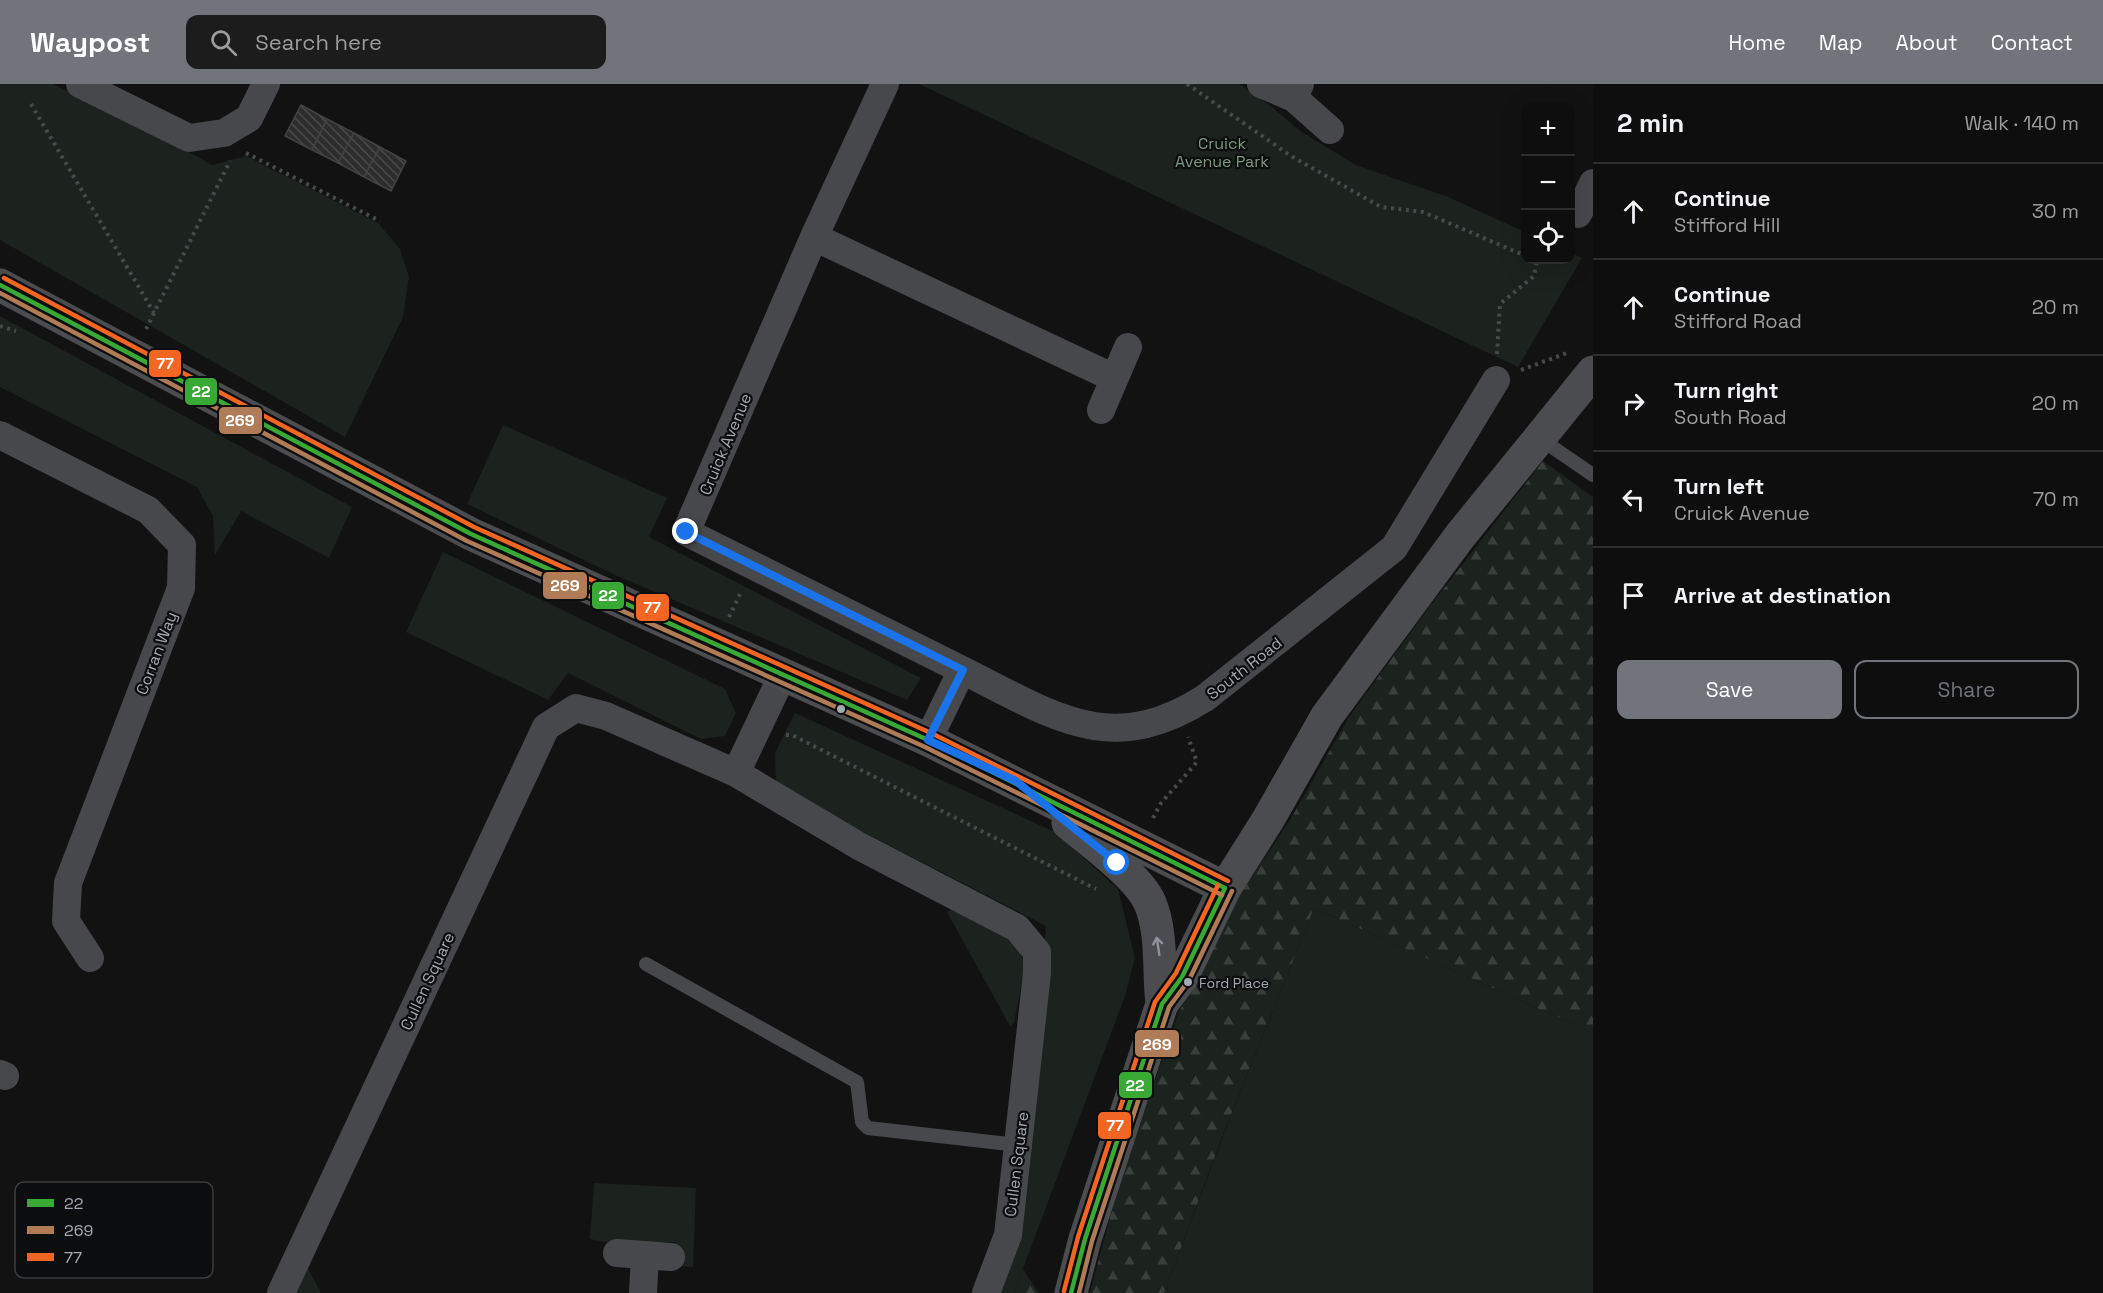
<!DOCTYPE html>
<meta charset="utf-8">
<style>
body{margin:0;font-family:"Space Grotesk",sans-serif;background:#1c1c1c;color:#f1f3f6}
.controls{position:absolute;right:18px;top:18px;display:grid;overflow:hidden;border-radius:12px;box-shadow:0 6px 24px #0002}
.controls button{width:54px;height:54px;display:grid;place-items:center;padding:0;border:0;border-bottom:2px solid #2e2e2e;background:#0e0e0e;color:#f1f3f6;font:30px sans-serif}
.stop{position:absolute;width:18px;height:18px;margin:-14px;border:4px solid #1a73e8;border-radius:50%;background:#fff}
.stop.end{background:#1a73e8;border-color:#fff;box-shadow:0 2px 6px #0008}
.list{margin:0;padding:0;list-style:none}
h2{display:flex;justify-content:space-between;align-items:center;height:78px;margin:0;padding:0 24px;font-size:26px}
h2 small{font-size:20px;font-weight:400;color:#9b9c9e}
.list li{display:grid;grid-template-columns:39px 1fr auto;gap:18px;align-items:center;box-sizing:border-box;height:96px;padding:0 24px;border-top:2px solid #2e2e2e}
.list b{display:block;font-size:22px;white-space:nowrap}
.list p{margin:0;font-size:20px;white-space:nowrap;color:#9b9c9e}
.list em{font-size:20px;font-style:normal;color:#9b9c9e}
.actions{display:flex;gap:12px;padding:18px 24px}
.actions a{flex:1;padding:14px 0;border:2px solid #71747a;border-radius:12px;text-align:center;font-size:21px;color:#71747a}
.actions .main{background:#71747a;color:#fff}
.icon{flex:none;width:33px;height:33px;fill:none;stroke:currentColor;stroke-width:2;stroke-linecap:round;stroke-linejoin:round}
.map{position:relative;flex:none;width:1593px;height:1209px;overflow:hidden}
header{display:flex;align-items:center;gap:36px;box-sizing:border-box;height:84px;padding:0 30px;background:#71747a;color:#fff}
header strong{font-size:28px}
nav{display:flex;gap:33px;margin-inline-start:auto;font-size:21px}
.search{width:420px;height:54px;background:#1c1c1c;display:flex;align-items:center;gap:15px;box-sizing:border-box;padding:0 21px;border-radius:12px;color:#9b9c9e;font-size:22px}
main{display:flex}
aside{flex:1;background:#0e0e0e}
.map>svg:first-child{display:block}
</style>
<header>
<strong>Waypost</strong>
<div class="search"><svg class="icon" aria-label="search" viewBox="0 0 24 24"><circle cx="10" cy="10" r="6"/><path d="M15 15l6 6"/></svg>Search here</div>
<nav><a>Home</a><a>Map</a><a>About</a><a>Contact</a></nav>
</header>
<main>
<div class="map">
<svg width="1593" height="1209" viewBox="0 0 1593 1209">
<defs>
<pattern id="forest-firs" width="22" height="20" patternUnits="userSpaceOnUse" patternTransform="scale(1.5)"><rect width="22" height="20" fill="#1c221d"/><path d="M5 1l3.5 6h-7zM16 11l3.5 6h-7z" fill="#3a3f3b"/></pattern>
<pattern id="building-back-hatch" width="6" height="6" patternUnits="userSpaceOnUse" patternTransform="scale(1.5)"><rect width="6" height="6" fill="#2d2d2e"/><path d="M-1 5l2 2M0 0l6 6M5-1l2 2" fill="none" stroke="#48494a"/></pattern>
</defs>
<rect width="100%" height="100%" fill="#121212"/>
<path fill="#1c221d" d="M0 0H53L156 50 212 81 246 72 378 139 400 165 409 193 403 233 345 353 0 156Z
M919 0H1239L1272 23 1300 47 1356 81 1448 113 1525 148 1526 176H1570L1571 169 1582 174 1518 283Z
M0 232 352 423 329 474 241 427 215 471 213 432 197 403 0 303Z
M503 341 667 414 649 453 921 594 907 616 613 490 467 420Z
M443 468 725 605 736 629 725 652 701 655 568 589 548 616 406 548Z
M795 629 1055 748 1118 805 1135 874 1125 912 1014 1209H993L1022 1121 1046 842 776 703 775 669Z
M961 821 1018 863 1025 881 1014 939 1010 942 947 828Z
M1314 824 1593 949V1209H1164L1229 1036Z
M594 1099 696 1104 693 1183 674 1182 675 1158 609 1159 590 1155Z
M308 1184 321 1209H296Z"/>
<path fill="url(#forest-firs)" d="M1543 377 1593 413V949L1314 824 1224 1048 1164 1209H1090L1120 1096 1179 928 1233 821 1290 736 1349 633 1427 526Z
M1023 1185 1038 1208V1209H1014Z"/>
<path fill="url(#building-back-hatch)" stroke="#424345" stroke-width="1.5" d="M301 21 327 35 312 66 285 52Z
M327 35 354 49 338 79 312 66Z
M354 49 380 63 364 93 338 79Z
M380 63 406 77 391 107 364 93Z"/>
<g fill="none" stroke-linecap="round" stroke-linejoin="round">
<path stroke="#48494c" stroke-width="4" stroke-dasharray="3 4.5" stroke-linecap="butt" d="M1187 0 1291 72 1381 123 1423 128 1526 172
M31 20 154 229
M246 69 380 137
M0 242 16 247
M146 245 230 77
M1497 270 1500 220 1534 192 1537 177 1534 176
M1521 286 1567 269
M729 533 741 508
M786 651H792L1096 805
M1153 734 1161 719 1197 678 1188 653"/>
<path stroke="#46484b" stroke-width="14" d="M1539 354 1593 391
M646 880 857 998 862 1038 868 1044 1018 1061"/>
<path stroke="#46484b" stroke-width="28" d="M80 0 189 54 224 49 249 34 266 0
M885 0 814 153 686 448 962 586
M1261 0 1294 14
M1300 0 1294 14 1330 46
M1578 130 1593 99
M814 153 1114 294
M1101 326 1128 263
M0 351 148 426 182 461 181 504 68 799 66 837 90 874
M928 656 962 586C1051 630 1109 675 1205 614L1394 464 1496 296
M736 689 859 762 1017 844 1037 868V889L1008 1151 986 1209
M0 990 5 992
M617 1169 671 1173
M281 1209 546 643 576 624 606 632 736 689 783 590
M643 1209 645 1171"/>
<path stroke="#4a4c4f" stroke-width="33" d="M0 201 471 450 928 656 1225 804
M1068 739C1090 757 1139 793 1150 819 1163 850 1158 887 1162 920
M1071 1209 1085 1155 1162 920 1182 893 1225 804 1269 734 1327 632 1460 452 1593 288"/>
<g stroke="#0c0d0e" stroke-width="9">
<path id="bus-1" d="M0 201 471 450 928 656 1225 804
M1071 1209 1085 1155 1162 920 1182 893 1225 804"/>
</g>
<g stroke="#0c0d0e" stroke-width="9">
<path id="bus-2" d="M0 209 467 457 925 663 1222 811
M1079 1209 1092 1157 1169 923 1189 896 1232 807"/>
</g>
<g stroke="#0c0d0e" stroke-width="9">
<path id="bus-3" d="M4 194 474 443 931 649 1228 797
M1064 1207 1078 1153 1155 918 1176 889 1218 801"/>
</g>
<use href="#bus-1" stroke="#39a935" stroke-width="4.5"/>
<use href="#bus-2" stroke="#b07c57" stroke-width="4.5"/>
<use href="#bus-3" stroke="#f26522" stroke-width="4.5"/>
</g>
<defs><path id="oneway-shaft" d="M-6 0H5M1.5-3L5.5 0L1.5 3" fill="none" stroke-width="1.6" stroke-linecap="round" stroke-linejoin="round" transform="scale(1.5)"/></defs>
<use stroke="#8e9299" href="#oneway-shaft" transform="translate(1158 862) rotate(-99)"/>
<g fill="none" stroke-linecap="round" stroke-linejoin="round">
<path stroke="#1a73e8" stroke-width="8" d="M686 448 963 586 928 656 1016 697 1117 779"/>
</g>
<g fill="#a4a9b2" stroke="#0c0d0e" stroke-width="2">
<circle cx="841" cy="625" r="5"/>
<circle cx="1188" cy="898" r="5"/>
</g>
<g text-anchor="middle" stroke-width="4.5" stroke-linejoin="round" paint-order="stroke">
<g font-size="14" fill="#a4a9b2" stroke="#0c0d0e" text-anchor="start">
<text x="1199" y="904">Ford Place</text>
</g>
<g font-size="16" fill="#7d9b7e" stroke="#0c0d0e">
<text x="1222" y="65">Cruick<tspan x="1222" dy="18">Avenue Park</tspan></text>
</g>
<g font-size="16" fill="#a4a9b2" stroke="#0c0d0e">
<text transform="translate(725 360) rotate(-67)" y="6">Cruick Avenue</text>
<text transform="translate(156 569) rotate(-69)" y="6">Corran Way</text>
<text transform="translate(1244 584) rotate(-38)" y="6">South Road</text>
<text transform="translate(427 897) rotate(-65)" y="6">Cullen Square</text>
<text transform="translate(1016 1080) rotate(-83)" y="6">Cullen Square</text>
</g>
</g>
<rect x="15" y="1098" width="198" height="96" rx="9" fill="#0c0d0e" stroke="#3a3c3f" stroke-width="1.5"/>
<rect x="27" y="1115" width="27" height="8" fill="#39a935"/>
<rect x="27" y="1142" width="27" height="8" fill="#b07c57"/>
<rect x="27" y="1169" width="27" height="8" fill="#f26522"/>
<g font-size="16" fill="#a4a9b2">
<text x="64" y="1125">22</text>
<text x="64" y="1152">269</text>
<text x="64" y="1179">77</text>
</g>
<g stroke="#0c0d0e" stroke-width="2">
<rect x="148" y="265" width="34" height="29" rx="6" fill="#f26522"/>
<rect x="184" y="293" width="34" height="29" rx="6" fill="#39a935"/>
<rect x="218" y="322" width="45" height="29" rx="6" fill="#b07c57"/>
<rect x="542" y="487" width="46" height="29" rx="6" fill="#b07c57"/>
<rect x="591" y="497" width="34" height="29" rx="6" fill="#39a935"/>
<rect x="635" y="509" width="35" height="29" rx="6" fill="#f26522"/>
<rect x="1134" y="945" width="46" height="29" rx="6" fill="#b07c57"/>
<rect x="1118" y="987" width="35" height="28" rx="6" fill="#39a935"/>
<rect x="1097" y="1027" width="35" height="29" rx="6" fill="#f26522"/>
</g>
<g font-size="16" text-anchor="middle" font-weight="bold" fill="#fff">
<text x="165" y="285">77</text>
<text x="201" y="313">22</text>
<text x="240" y="342">269</text>
<text x="565" y="507">269</text>
<text x="608" y="517">22</text>
<text x="652" y="529">77</text>
<text x="1157" y="966">269</text>
<text x="1135" y="1007">22</text>
<text x="1115" y="1047">77</text>
</g>
</svg>
<div class="controls">
<button>+</button>
<button>−</button>
<button><svg class="icon" aria-label="locate" viewBox="0 0 24 24"><circle cx="12" cy="12" r="6"/><path d="M12 2v4M12 18v4M2 12h4M18 12h4"/></svg></button>
</div>
<div class="stop" style="left:1117px;top:779px"></div>
<div class="stop end" style="left:686px;top:448px"></div>
</div>
<aside>
<h2>2 min<small>Walk · 140 m</small></h2>
<ul class="list">
<li><svg class="icon" aria-label="ahead" viewBox="0 0 24 24"><path d="M12 20V5M6 11l6-6 6 6"/></svg><div><b>Continue</b><p>Stifford Hill</p></div><em>30 m</em></li>
<li><svg class="icon" aria-label="ahead" viewBox="0 0 24 24"><path d="M12 20V5M6 11l6-6 6 6"/></svg><div><b>Continue</b><p>Stifford Road</p></div><em>20 m</em></li>
<li><svg class="icon" aria-label="right" viewBox="0 0 24 24"><path d="M7 20v-9h11M14 6l5 5-5 5"/></svg><div><b>Turn right</b><p>South Road</p></div><em>20 m</em></li>
<li><svg class="icon" aria-label="left" viewBox="0 0 24 24"><path d="M17 20v-9H6M10 6l-5 5 5 5"/></svg><div><b>Turn left</b><p>Cruick Avenue</p></div><em>70 m</em></li>
<li><svg class="icon" aria-label="arrive" viewBox="0 0 24 24"><path d="M6 21V4h12l-3 4 3 4H6"/></svg><div><b>Arrive at destination</b></div></li>
</ul>
<div class="actions"><a class="main">Save</a><a>Share</a></div>
</aside>
</main>
